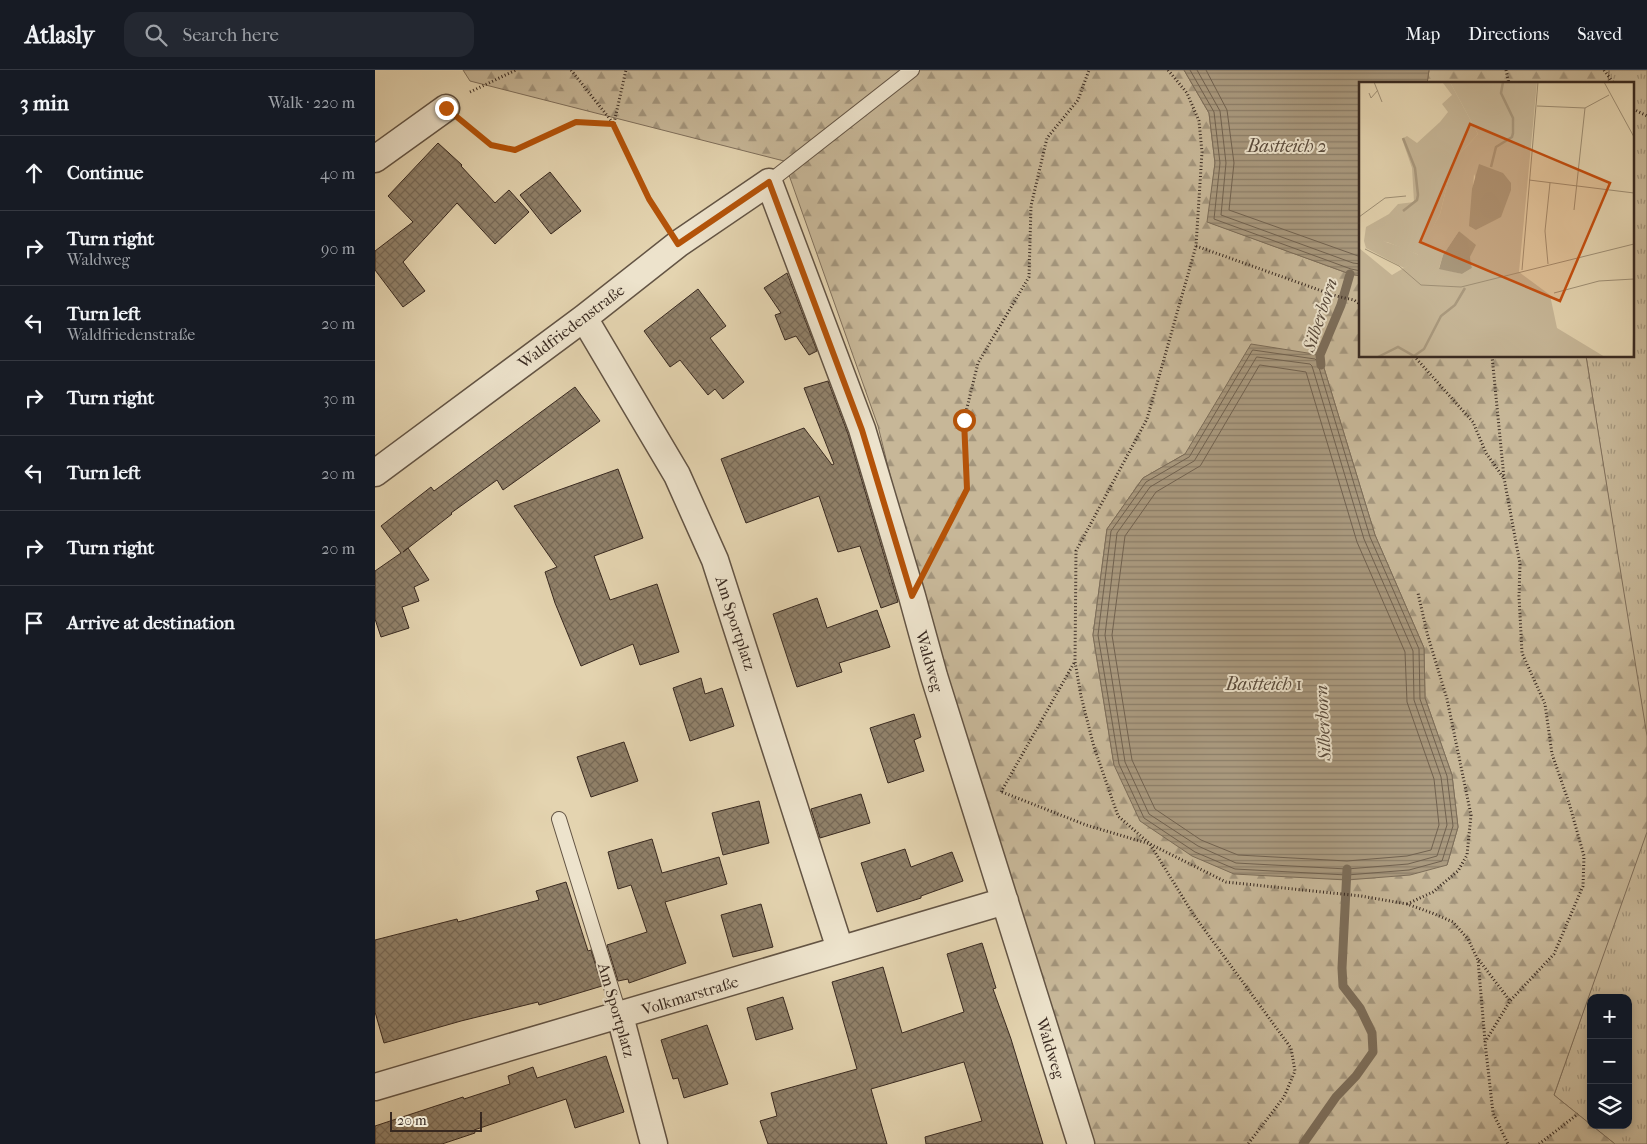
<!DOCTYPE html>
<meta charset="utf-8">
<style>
body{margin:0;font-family:"IM FELL French Canon",serif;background:#242831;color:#f1f3f6}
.controls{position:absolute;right:15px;bottom:15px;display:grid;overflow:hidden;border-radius:10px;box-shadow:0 2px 8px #0003}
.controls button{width:45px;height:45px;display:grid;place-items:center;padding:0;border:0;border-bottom:1px solid #363941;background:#171b24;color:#f1f3f6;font:25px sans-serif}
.scale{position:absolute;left:15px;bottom:12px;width:92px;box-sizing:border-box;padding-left:5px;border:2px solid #382920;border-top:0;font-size:14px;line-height:18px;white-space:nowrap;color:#382920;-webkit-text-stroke:4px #ede3cc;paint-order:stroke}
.stop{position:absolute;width:15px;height:15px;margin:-11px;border:4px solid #b45309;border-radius:50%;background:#fff}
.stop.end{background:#b45309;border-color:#fff;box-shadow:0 1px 5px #0008}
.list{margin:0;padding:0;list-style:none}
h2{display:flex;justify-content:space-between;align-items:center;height:65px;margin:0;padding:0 20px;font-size:21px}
h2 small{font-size:16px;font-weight:400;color:#9ea1a6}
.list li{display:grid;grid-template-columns:32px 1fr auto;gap:15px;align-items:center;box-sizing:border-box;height:75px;padding:0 20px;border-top:1px solid #363941}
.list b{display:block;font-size:19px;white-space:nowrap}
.list p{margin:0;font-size:16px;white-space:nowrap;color:#9ea1a6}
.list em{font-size:16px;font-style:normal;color:#9ea1a6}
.icon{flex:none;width:28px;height:28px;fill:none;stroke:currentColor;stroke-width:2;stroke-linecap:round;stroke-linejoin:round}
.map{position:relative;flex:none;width:1272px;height:1074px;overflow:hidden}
header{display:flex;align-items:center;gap:30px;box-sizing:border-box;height:70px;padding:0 25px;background:#171b24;border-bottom:1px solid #363941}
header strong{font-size:24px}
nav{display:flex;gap:28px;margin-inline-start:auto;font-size:18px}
.search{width:350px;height:45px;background:#242831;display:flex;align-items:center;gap:12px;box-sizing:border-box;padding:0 18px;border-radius:15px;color:#9ea1a6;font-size:19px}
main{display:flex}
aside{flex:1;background:#171b24}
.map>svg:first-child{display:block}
</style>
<header>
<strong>Atlasly</strong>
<div class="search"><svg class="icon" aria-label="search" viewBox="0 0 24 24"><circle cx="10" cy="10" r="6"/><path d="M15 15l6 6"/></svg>Search here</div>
<nav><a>Map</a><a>Directions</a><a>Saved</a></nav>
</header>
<main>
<aside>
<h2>3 min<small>Walk · 220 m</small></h2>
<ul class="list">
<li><svg class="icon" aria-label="ahead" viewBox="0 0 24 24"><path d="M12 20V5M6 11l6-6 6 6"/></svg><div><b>Continue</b></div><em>40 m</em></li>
<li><svg class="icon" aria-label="right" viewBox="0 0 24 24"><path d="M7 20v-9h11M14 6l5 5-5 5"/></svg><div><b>Turn right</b><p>Waldweg</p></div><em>90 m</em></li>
<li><svg class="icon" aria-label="left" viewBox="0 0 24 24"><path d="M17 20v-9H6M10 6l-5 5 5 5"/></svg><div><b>Turn left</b><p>Waldfriedenstraße</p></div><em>20 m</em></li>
<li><svg class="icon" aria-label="right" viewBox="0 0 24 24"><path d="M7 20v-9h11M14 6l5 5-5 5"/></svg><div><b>Turn right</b></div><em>30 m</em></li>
<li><svg class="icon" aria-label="left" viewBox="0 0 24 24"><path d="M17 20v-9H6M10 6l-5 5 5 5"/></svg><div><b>Turn left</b></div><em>20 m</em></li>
<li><svg class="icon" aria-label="right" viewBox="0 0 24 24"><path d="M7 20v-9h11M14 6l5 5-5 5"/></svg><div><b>Turn right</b></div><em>20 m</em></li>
<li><svg class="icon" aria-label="arrive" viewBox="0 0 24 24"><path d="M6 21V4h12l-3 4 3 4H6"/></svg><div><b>Arrive at destination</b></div></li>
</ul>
</aside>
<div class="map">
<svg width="1272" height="1074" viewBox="0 0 1272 1074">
<defs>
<pattern id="grass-tufts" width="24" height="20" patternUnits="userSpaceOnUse" patternTransform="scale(1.25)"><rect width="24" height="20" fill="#c7b798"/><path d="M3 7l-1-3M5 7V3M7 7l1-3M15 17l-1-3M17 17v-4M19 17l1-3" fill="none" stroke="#a3957c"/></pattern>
<pattern id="forest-firs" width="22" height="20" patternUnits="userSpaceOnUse" patternTransform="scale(1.25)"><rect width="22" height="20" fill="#c7b798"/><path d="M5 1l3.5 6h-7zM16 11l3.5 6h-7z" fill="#a3957c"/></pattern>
<pattern id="water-rules" width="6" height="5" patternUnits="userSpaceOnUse" patternTransform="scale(1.25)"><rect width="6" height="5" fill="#aa9a7f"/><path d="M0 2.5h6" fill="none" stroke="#8b7e68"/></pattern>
<pattern id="building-cross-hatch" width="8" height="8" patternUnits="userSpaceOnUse" patternTransform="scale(1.25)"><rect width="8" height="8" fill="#91826b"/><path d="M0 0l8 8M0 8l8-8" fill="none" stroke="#776a58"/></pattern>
</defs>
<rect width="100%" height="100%" fill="#e4d4b0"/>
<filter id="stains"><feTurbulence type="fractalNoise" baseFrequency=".004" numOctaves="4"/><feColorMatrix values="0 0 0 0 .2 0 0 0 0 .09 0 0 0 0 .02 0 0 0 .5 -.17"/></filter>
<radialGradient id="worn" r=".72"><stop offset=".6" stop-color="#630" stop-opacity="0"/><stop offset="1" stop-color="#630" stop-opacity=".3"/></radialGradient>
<path fill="url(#grass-tufts)" stroke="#80705c" d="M1234 0H1272V672L1211 286H1258V14H1233Z
M1272 759V1074H1240L1216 1055H1253V928H1216V1055L1179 1025Z"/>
<path fill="url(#forest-firs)" stroke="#80705c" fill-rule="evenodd" d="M88 0H809L834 43 840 93 833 152 975 204 986 206V286H1211L1272 666V762L1179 1025 1240 1074H712L565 608 503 356 409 91 95 11ZM945 285 1000 465 1049 578 1050 628 1077 705 1083 757 1072 795 739 695 718 565 732 459 768 408 810 384Z
M1054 0H1234L1233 14H1052Z"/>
<path fill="url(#water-rules)" stroke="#7c6d59" d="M809 0H1054L1052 14H986V206L975 204 832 152 840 93 834 43Z
M876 274 945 285 1000 465 1049 578 1050 628 1077 705 1083 757 1072 795 1035 805 972 810 859 804 817 786 765 751 739 695 718 565 732 459 768 408 810 384Z"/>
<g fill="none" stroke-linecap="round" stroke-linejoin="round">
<path stroke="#716250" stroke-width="1" d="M815 0 839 42 845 93 839 149 976 199 986 201
M822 0 845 41 851 93 846 145 978 193 986 194
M831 0 852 40 859 93 854 140 986 187
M878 280 940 289 942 291 995 467 1044 579 1045 629 1072 706 1078 756 1067 791 1034 800 972 805 860 799 820 782 769 748 744 694 723 565 736 461 771 412 814 387Z
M882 287 935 294 937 296 989 469 1038 581 1039 630 1066 707 1072 755 1062 786 1033 794 972 799 861 793 823 776 774 744 750 692 730 565 742 463 775 417 819 391Z
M885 295 931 302 982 472 1030 582 1032 632 1059 709 1064 755 1056 780 1032 786 972 791 863 785 826 770 780 739 757 690 737 565 750 466 781 422 825 396Z"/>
<path stroke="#7c6d59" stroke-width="9" d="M946 295 945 285 966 235 975 204
M928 1074 961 1027 981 1006 998 982 997 963 985 938 968 916 967 898 972 799"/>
</g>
<path fill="url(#building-cross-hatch)" stroke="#382920" d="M63 73 87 95 86 96 120 133 134 120 154 142 120 174 82 133 28 192 50 221 28 237 0 200V181L38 152 13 126Z
M175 102 206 141 176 164 145 125Z
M412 203 442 281 434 285 421 266 410 270 400 245 406 243 389 218Z
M323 219 351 256 335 268 369 312 348 329 340 319 333 325 305 290 295 297 269 261Z
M453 311 473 364 523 532 506 538 485 476 463 482 444 426 371 453 346 389 429 358 457 395 459 394 429 318Z
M200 317 225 351 128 420 122 410 76 443 77 444 28 482 33 478 54 510 39 517 44 531 27 537 34 558 6 567 0 549V501L26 483 6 456 56 417 59 421Z
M243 399 268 468 219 486 235 530 282 514 304 582 265 595 258 574 206 596 180 533 170 502 182 497 139 436Z
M442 528 452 558 502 540 515 577 464 593 467 602 422 617 398 544Z
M326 608 330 624 347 618 359 656 315 671 298 618Z
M539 644 546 667 539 670 549 701 513 713 495 658Z
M249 672 263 711 216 727 202 687Z
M486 724 495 753 445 768 436 739Z
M384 731 394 773 348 785 337 743Z
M277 769 287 803 344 787 352 814 290 832 311 893 254 913 253 909 243 911 232 875 272 862 256 815 243 819 233 782Z
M530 779 536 797 577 782 588 811 546 826V828L502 842 486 793Z
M191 812 213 881 216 880 227 916 164 935 163 932 86 951 9 973 0 942V870L82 849 83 852 164 830 161 821Z
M386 834 398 877 358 887 346 845Z
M607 873 621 918 618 919 636 969 668 1074H551L550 1067 607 1051 589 992 496 1019 512 1074H393L385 1051 402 1046 396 1023 482 999 457 912 508 897 527 963 589 942 572 884Z
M408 927 418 959 381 970 372 938Z
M332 955 353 1014 309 1028 303 1008 298 1009 286 970Z
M231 986 249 1042 200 1058 191 1029 99 1060 100 1063 67 1074H0V1056L88 1027 89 1029 135 1014 133 1006 158 997 162 1008Z"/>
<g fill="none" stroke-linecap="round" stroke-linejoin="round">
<g stroke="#635444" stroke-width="16">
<path id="service" d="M394 112 537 0
M184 749 245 946"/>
</g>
<g stroke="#635444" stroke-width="29">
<path id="minor" d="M0 89 71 38
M209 248 302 405 340 490 465 879
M0 403 209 248 303 174 394 112 487 359 537 526 559 606 706 1074
M245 946 279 1074
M0 1017 630 831"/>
</g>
<path stroke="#382920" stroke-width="3" stroke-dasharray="1 2.5" stroke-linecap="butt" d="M196 0 238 53
M793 0 812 23 824 51 827 82 821 176 772 349 701 481 700 592 706 626 719 677 743 746 775 774 818 844 916 978 920 1001 909 1027 873 1074
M1131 0 1134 14
M1229 0 1239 14
M95 22 141 0
M1258 39 1272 46
M239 53 251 0
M92 55 116 75 140 80 201 52 238 54 274 129 288 150
M821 176 961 226 979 230 986 235
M1039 286 1098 352 1111 383 1128 407
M1117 286 1129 408 1145 494 1144 526 1147 583 1170 634 1177 684 1194 733 1209 786 1208 816 1179 884 1135 931 1110 972 1118 1043 1133 1074
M557 488 592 419 589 350 603 293 654 207 656 136 672 68 703 30 714 0
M626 722 699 593
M627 722 711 755 775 774 851 812 986 826 1032 834 1057 843 1078 852 1093 869 1103 890 1110 971
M1032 834 1058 822 1083 801 1092 785 1096 745 1072 629 1052 563 1043 523
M1104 890 1135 931
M1164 1074 1203 1044"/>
<use href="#service" stroke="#ede3cc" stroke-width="14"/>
<use href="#minor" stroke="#ede3cc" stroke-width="26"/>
</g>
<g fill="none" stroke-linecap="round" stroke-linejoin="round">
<path stroke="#b45309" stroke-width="6" d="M71 38 116 75 140 80 201 52 238 54 274 129 303 174 394 112 487 360 537 526 592 419 589 350"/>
</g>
<g text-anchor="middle" stroke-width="4" stroke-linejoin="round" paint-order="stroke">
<g font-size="16" fill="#382920" stroke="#ede3cc">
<text transform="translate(196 256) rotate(-37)" y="6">Waldfriedenstraße</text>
<text transform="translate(361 553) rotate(72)" y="6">Am Sportplatz</text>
<text transform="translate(555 591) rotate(74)" y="6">Waldweg</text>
<text transform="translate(315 925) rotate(-17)" y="6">Volkmarstraße</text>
<text transform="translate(242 940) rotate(74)" y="6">Am Sportplatz</text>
<text transform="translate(676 978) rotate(73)" y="6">Waldweg</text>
</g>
<g font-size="18" font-style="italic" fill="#5a4b3c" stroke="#ede3cc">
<text x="912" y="82">Bastteich 2</text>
<text transform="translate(945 245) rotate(-72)" y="6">Silberborn</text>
<text x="889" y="620">Bastteich 1</text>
<text transform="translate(948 653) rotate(-93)" y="6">Silberborn</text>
</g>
</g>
<g transform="translate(984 12)">
<rect width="275" height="275" fill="#e4d4b0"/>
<path d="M91 0 119 52 94 79 81 132 60 173 28 160 5 159 7 145 30 132 39 122 55 120 53 86 43 57 48 54 58 61 81 40 89 30 83 22 93 13 84 1Z" fill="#c7b798"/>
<path d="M91 0H178L160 190 191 213 198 246 246 275H0V166L33 193 55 180 81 132 94 79 119 52ZM115 92 135 138 117 148 113 121ZM100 149 116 163 111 175 113 186 103 192 80 186 84 173Z" fill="#c7b798" fill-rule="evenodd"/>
<path d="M21 158 45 166 60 173 55 181 45 186 7 166 5 159Z" fill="#c7b798"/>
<path d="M120 82 144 91 152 101V108L142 135 117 148 110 144 113 107ZM100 149 117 163 111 175 113 186 103 192 80 187 84 173Z" fill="#aa9a7f"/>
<path fill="none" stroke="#aa9a7f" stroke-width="2.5" d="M132 85 137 65 153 55 154 51V36L142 11 144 0M44 129 58 118 59 113 56 86 44 56M19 275 39 265 55 274 65 267 82 234 96 223 106 206"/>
<path fill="none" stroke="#9f9076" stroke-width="1" d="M15 0 23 20M245 0 275 55M10 11 12 16 19 8M178 24 226 26M170 98 275 111M215 128 226 26 250 13M0 135 26 116 47 114M6 167 40 184 62 203 102 205 275 162M189 182 186 149 191 101M163 188 179 0M195 211 240 199 275 197M274 275 275 229"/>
<path fill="#c54f10" fill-opacity="0.15" stroke="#c54f10" stroke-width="2.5" d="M111 42 251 101 201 219 61 160Z"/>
<rect width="275" height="275" fill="none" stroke="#382920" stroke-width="2.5"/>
</g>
<rect width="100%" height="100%" filter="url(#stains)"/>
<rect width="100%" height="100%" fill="url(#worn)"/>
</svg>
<div class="controls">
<button>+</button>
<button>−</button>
<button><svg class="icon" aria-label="layers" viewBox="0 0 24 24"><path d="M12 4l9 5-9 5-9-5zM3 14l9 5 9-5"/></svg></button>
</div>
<div class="scale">20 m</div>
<div class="stop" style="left:589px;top:350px"></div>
<div class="stop end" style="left:71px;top:38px"></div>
</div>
</main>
